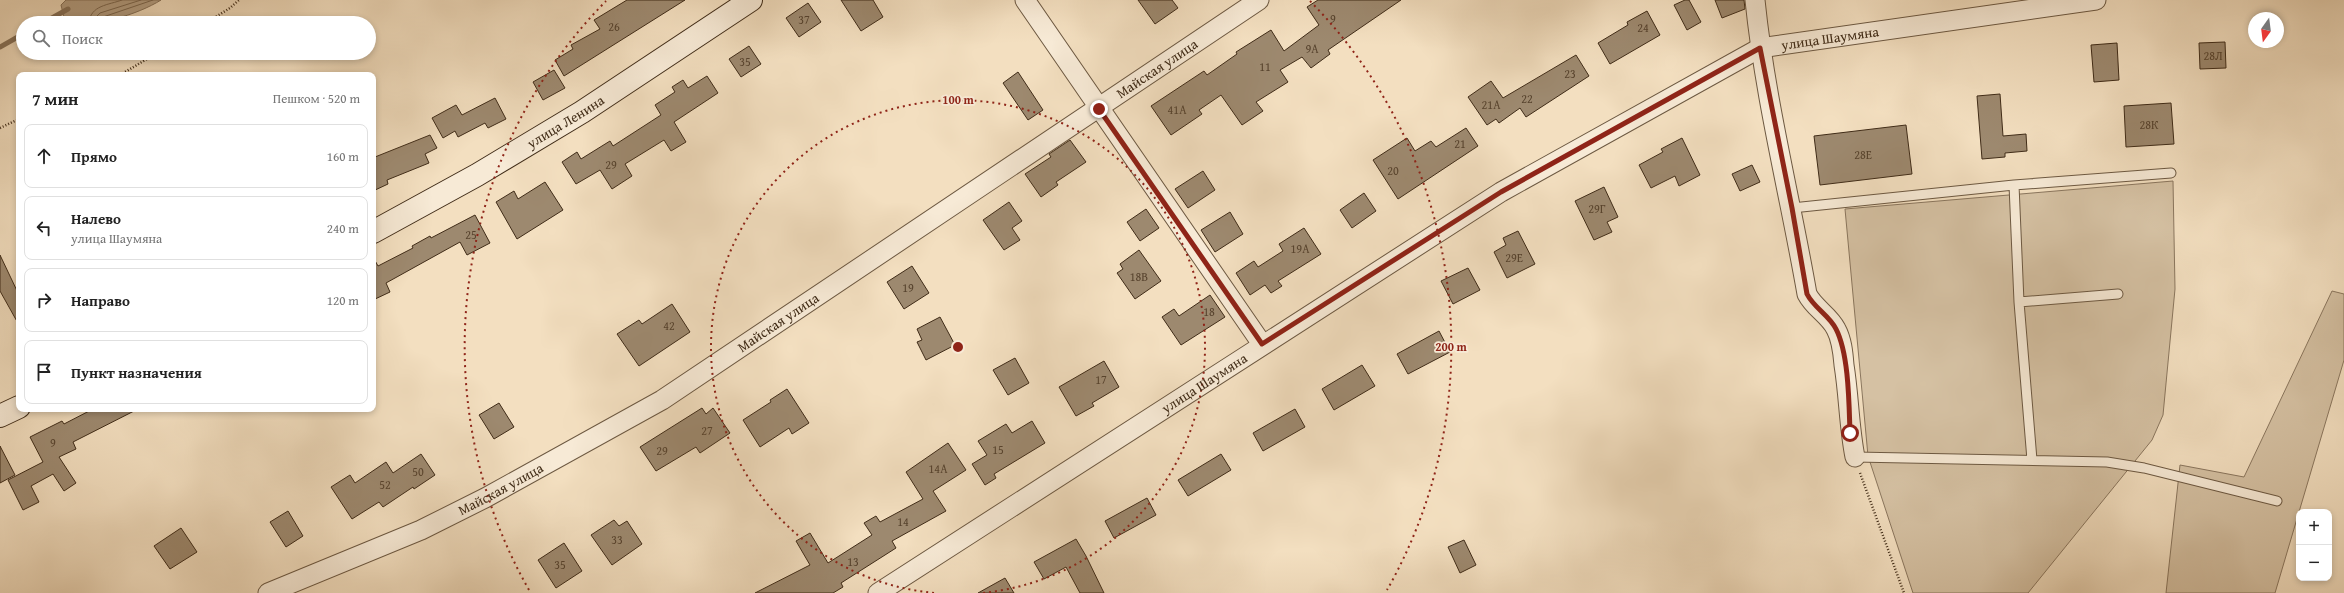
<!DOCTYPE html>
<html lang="ru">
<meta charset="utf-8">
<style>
body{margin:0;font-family:"Gentium Book Plus",serif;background:#f6f6f6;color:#222}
.controls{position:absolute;right:12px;bottom:12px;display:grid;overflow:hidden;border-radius:8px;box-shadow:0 2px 6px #0003}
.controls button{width:36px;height:36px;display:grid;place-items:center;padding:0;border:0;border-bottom:1px solid #e0e0e0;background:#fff;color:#222;font:20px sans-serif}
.compass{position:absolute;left:2248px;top:12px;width:36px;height:36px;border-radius:50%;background:#fff;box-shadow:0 2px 6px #0003;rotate:194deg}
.stop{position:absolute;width:12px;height:12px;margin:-9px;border:3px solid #8f2418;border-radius:50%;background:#fff}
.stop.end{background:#8f2418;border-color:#fff;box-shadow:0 1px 4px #0008}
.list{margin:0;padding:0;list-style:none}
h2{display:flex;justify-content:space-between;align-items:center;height:52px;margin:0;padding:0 16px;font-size:17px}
h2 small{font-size:13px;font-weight:400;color:#767676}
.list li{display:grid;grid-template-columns:26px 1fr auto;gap:12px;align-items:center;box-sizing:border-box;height:64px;margin:0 8px 8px;padding:0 8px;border:1px solid #e0e0e0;border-radius:8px}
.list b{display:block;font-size:15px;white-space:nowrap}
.list p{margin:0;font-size:13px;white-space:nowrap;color:#767676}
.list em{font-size:13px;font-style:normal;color:#767676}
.icon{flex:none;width:22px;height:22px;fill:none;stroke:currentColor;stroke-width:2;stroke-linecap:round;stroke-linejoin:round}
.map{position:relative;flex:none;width:2344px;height:593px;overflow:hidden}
.search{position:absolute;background:#fff;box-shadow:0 2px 6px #0003;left:16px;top:16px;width:360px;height:44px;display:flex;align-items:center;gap:10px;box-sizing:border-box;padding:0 14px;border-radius:22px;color:#767676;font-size:15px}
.panel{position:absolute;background:#fff;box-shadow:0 2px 6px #0003;left:16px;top:72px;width:360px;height:340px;border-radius:8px}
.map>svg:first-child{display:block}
</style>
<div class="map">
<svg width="2344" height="593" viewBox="0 0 2344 593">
<rect width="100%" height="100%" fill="#f3dfc0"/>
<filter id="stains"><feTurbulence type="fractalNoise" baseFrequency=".005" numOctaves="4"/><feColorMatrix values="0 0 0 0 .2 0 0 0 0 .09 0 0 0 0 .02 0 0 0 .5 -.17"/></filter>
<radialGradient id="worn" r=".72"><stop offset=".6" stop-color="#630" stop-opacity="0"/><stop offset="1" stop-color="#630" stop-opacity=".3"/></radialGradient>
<path fill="#d5c1a3" stroke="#8a765e" d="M2173 181 2175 289 2163 415 2152 440 2028 593H1913L1868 456 1845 209Z
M2332 291 2344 294V360L2275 593H2166L2180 465 2244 477Z"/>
<path fill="#b6a287" stroke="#87735b" d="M66 0H161C139 14 90 30 65 21L61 5Z"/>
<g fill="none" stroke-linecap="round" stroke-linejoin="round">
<path stroke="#7b6750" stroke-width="1" d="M89 23C90 5 109 5 122 0
M95 23 96 17 100 13 141 0
M100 23 103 17 153 0"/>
<path stroke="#87735b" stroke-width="5" d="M43 23 68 9
M0 47 23 34"/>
</g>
<path fill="#9d896f" stroke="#402c18" d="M627 0H685L564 76 555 60 573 49 571 45 600 29 594 20Z
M841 0H873L883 17 861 31Z
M1138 0H1172L1178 8 1155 24Z
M1318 0H1401L1328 50 1330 54 1311 68 1302 57 1280 70 1288 82 1256 102 1263 111 1242 125 1221 95 1199 110 1202 114 1171 135 1151 106 1204 71 1207 75 1237 54 1236 52 1271 30 1284 51 1319 25 1307 7Z
M1685 0H1689L1701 22 1687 30 1674 5Z
M1715 0H1744L1745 9 1722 18Z
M808 3 821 22 799 37 786 18Z
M1647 11 1660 35 1610 64 1598 43 1628 25 1627 22Z
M2225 42 2226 68 2200 69 2199 43Z
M2117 43 2119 80 2094 82 2091 45Z
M749 46 761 64 741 77 729 59Z
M1576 55 1589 76 1526 117 1520 108 1499 123 1496 119 1487 125 1468 97 1491 81 1503 98Z
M554 70 565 88 543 100 533 82Z
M1018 72 1043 110 1028 120 1003 83Z
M707 76 718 93 674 122 686 142 671 151 664 140 625 164 632 176 612 189 600 170 576 184 562 162 577 152 581 159 610 141 613 146 661 115 655 105 675 92 672 87 683 80 688 88Z
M2000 94 2003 136 2026 134 2027 151 2005 153V157L1982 159 1977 96Z
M495 98 506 119 488 128 485 123 458 137 455 131 443 138 432 118 456 105 462 115Z
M2171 103 2174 144 2126 147 2124 106Z
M1906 125 1912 174 1820 185 1814 136Z
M1466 128 1478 146 1398 199 1373 160 1407 138 1415 151 1431 141 1436 147Z
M430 135 437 148 425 154 429 163 387 180 388 184 373 191V153L375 157Z
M1682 138 1700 175 1679 186 1675 176 1651 188 1639 165 1663 152 1661 149Z
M1070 140 1086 162 1056 182 1058 185 1041 197 1025 174 1051 157 1049 154Z
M1752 165 1760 182 1740 191 1732 174Z
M1203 171 1215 190 1188 208 1175 189Z
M545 182 563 210 517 239 496 202 514 191 518 199Z
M1604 187 1618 217 1607 222 1612 232 1594 240 1575 201Z
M1364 193 1376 211 1352 228 1340 210Z
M1009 202 1022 221 1012 228 1020 240 1004 250 983 220Z
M1146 209 1159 228 1140 241 1127 222Z
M1230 212 1243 234 1215 252 1201 230Z
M475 215 490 243 467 255 460 242 386 283 390 292 373 300V257L378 266 413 248 412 246 430 236 431 238Z
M1304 228 1321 254 1278 281 1282 286 1271 293 1265 285 1250 295 1236 273 1254 261 1258 267 1283 251 1279 244Z
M1518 231 1535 264 1507 278 1494 252 1506 245 1503 238Z
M1139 250 1161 281 1135 299 1117 273 1123 269 1120 264Z
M0 255 19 295V325L0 291Z
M912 266 929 293 904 309 887 282Z
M1468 268 1480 290 1453 304 1441 281Z
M1210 295 1225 317 1181 345 1162 317 1174 309 1179 316Z
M672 304 690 332 639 366 617 334 639 320 642 324Z
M940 317 955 345 926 360 917 342 922 340 917 329Z
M1439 331 1450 352 1408 374 1397 354Z
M1015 358 1029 383 1008 395 993 370Z
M1104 361 1119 387 1092 403 1094 406 1076 416 1059 387Z
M1362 365 1375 386 1334 410 1322 389Z
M787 389 809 423 792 434 789 428 760 447 743 420 771 402 770 400Z
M499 403 514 427 494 439 479 415Z
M702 408 706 414 713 408 730 433 700 453 696 447 656 471 640 447Z
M93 409H138L73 442 76 449 59 457 76 483 64 491 53 474 31 486 39 502 23 510 8 480 43 462 30 437 62 421 64 424Z
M1295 409 1305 427 1263 451 1253 433Z
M1032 421 1045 443 994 474 996 478 985 485 972 464 987 455 978 441 1006 424 1012 433Z
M948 443 966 470 933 491 946 511 892 541 896 548 841 583 843 587 833 593H755L810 565 796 541 810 533 828 563 872 535 864 523 876 516 880 522 923 499 906 472Z
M0 446 15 475 0 483Z
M421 454 435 475 414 489 413 487 383 507 379 502 352 519 331 487 350 475 355 483 386 462 393 473Z
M1221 454 1231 470 1188 496 1178 480Z
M1147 498 1156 515 1114 538 1105 521Z
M288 511 303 536 286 547 270 522Z
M614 520 619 526 627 521 642 544 612 565 591 535Z
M181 528 197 552 170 569 154 546Z
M1076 539 1086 556 1104 593H1080L1066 567 1044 579 1034 562Z
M1464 540 1476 565 1460 573 1448 547Z
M564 543 582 571 556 588 538 560Z
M1005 578 1014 593H978Z"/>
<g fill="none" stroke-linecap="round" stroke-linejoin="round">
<g stroke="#6d5942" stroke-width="11">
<path id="lane" d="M2014 185 2019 302 2032 460
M1792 208 2014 185 2171 173
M2019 302 2118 294
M1855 457 2107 462 2144 468 2277 501"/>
</g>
<g stroke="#6d5942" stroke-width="21">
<g id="street">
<path d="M1025 0 1262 344"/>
<path d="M1755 0C1765 99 1790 196 1807 294 1814 308 1829 315 1836 329 1842 340 1843 353 1844 365 1849 396 1849 427 1855 457"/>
<path id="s1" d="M268 593 421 530 485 498 662 400 1259 0"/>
<path id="s2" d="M878 593 1501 192 1760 48 2096 0"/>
</g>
</g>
<g stroke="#402c18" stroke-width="24">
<g id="secondary">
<path id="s3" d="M373 232 477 175 582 112 751 0"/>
<path d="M0 416 19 407"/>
</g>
</g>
<path stroke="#402c18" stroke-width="2.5" stroke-dasharray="1 2" stroke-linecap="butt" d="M206 23 230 8 239 0
M120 75 157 53
M0 128 19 119
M1860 473 1904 593"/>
<use href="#lane" stroke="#f7ead6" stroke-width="9"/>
<use href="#street" stroke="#f7ead6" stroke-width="19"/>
<use href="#secondary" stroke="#f7ead6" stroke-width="22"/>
</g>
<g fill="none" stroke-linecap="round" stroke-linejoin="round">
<path stroke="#8f2418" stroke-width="5" d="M1099 109 1262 344 1501 192 1760 48 1792 208 1807 294C1814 308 1829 315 1836 329 1849 354 1849 405 1850 433"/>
</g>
<g fill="none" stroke="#8f2418" stroke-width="2" stroke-dasharray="2 4">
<path d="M934 593A247 247 0 1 1 982 593"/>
<path d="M529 590A493 493 0 0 1 606 1M1310 1A493 493 0 0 1 1387 590"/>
</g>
<g text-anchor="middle" stroke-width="3.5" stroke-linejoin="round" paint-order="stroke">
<g font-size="12" fill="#57432e">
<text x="1333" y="23">9</text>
<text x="804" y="24">37</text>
<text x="614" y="31">26</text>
<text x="1643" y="32">24</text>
<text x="1312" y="53">9А</text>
<text x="2213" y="60">28Л</text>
<text x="745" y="66">35</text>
<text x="1265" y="71">11</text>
<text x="1570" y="78">23</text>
<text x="1527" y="103">22</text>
<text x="1491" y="109">21А</text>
<text x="1177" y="114">41А</text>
<text x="2149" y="129">28К</text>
<text x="1460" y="148">21</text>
<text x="1863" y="159">28Е</text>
<text x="611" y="169">29</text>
<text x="1393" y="175">20</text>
<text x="1597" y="213">29Г</text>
<text x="471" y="239">25</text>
<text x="1300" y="253">19А</text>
<text x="1514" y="262">29Е</text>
<text x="1139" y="281">18В</text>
<text x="908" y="292">19</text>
<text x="1209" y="316">18</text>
<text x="669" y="330">42</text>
<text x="1101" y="384">17</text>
<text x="707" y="435">27</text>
<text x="53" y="447">9</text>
<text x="998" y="454">15</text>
<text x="662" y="455">29</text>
<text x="938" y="473">14А</text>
<text x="418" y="476">50</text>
<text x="385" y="489">52</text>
<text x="903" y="526">14</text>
<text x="617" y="544">33</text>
<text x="853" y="566">13</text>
<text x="560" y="569">35</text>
</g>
<g font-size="14" fill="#402c18" stroke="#f7ead6">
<text dy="5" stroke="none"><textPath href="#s2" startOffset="1108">улица Шаумяна</textPath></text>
<text dy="5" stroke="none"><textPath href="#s1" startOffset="1035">Майская улица</textPath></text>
<text dy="5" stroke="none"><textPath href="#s3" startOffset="222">улица Ленина</textPath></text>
<text dy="5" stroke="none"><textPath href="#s1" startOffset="579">Майская улица</textPath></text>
<text dy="5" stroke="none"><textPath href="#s2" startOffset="388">улица Шаумяна</textPath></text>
<text dy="5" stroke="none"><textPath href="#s1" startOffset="255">Майская улица</textPath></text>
</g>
</g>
<circle cx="958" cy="347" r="6" fill="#8f2418" stroke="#f7ead6" stroke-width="2"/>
<g font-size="12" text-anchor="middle" font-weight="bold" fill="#8f2418" stroke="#f7ead6" stroke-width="3.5" stroke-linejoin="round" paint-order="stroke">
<text x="958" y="104">100 m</text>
<text x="1451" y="351">200 m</text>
</g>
<rect width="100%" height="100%" filter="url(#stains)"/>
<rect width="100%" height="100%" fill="url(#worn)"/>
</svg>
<div class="controls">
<button>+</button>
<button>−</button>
</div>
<svg class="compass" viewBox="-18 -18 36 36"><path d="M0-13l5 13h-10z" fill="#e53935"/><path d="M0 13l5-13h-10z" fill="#767676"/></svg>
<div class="stop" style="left:1850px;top:433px"></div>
<div class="stop end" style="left:1099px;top:109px"></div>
<div class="search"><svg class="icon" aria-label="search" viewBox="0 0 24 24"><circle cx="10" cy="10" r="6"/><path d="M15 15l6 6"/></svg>Поиск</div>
<section class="panel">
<h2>7 мин<small>Пешком · 520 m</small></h2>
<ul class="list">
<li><svg class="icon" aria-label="ahead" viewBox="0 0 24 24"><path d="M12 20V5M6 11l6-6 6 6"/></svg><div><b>Прямо</b></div><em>160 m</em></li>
<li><svg class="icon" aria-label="left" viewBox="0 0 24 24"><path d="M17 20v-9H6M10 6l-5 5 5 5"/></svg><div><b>Налево</b><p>улица Шаумяна</p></div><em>240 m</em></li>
<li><svg class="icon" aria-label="right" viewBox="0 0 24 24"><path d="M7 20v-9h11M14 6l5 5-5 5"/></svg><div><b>Направо</b></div><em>120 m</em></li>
<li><svg class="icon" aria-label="arrive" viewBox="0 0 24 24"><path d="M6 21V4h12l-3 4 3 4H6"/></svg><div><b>Пункт назначения</b></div></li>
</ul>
</section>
</div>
